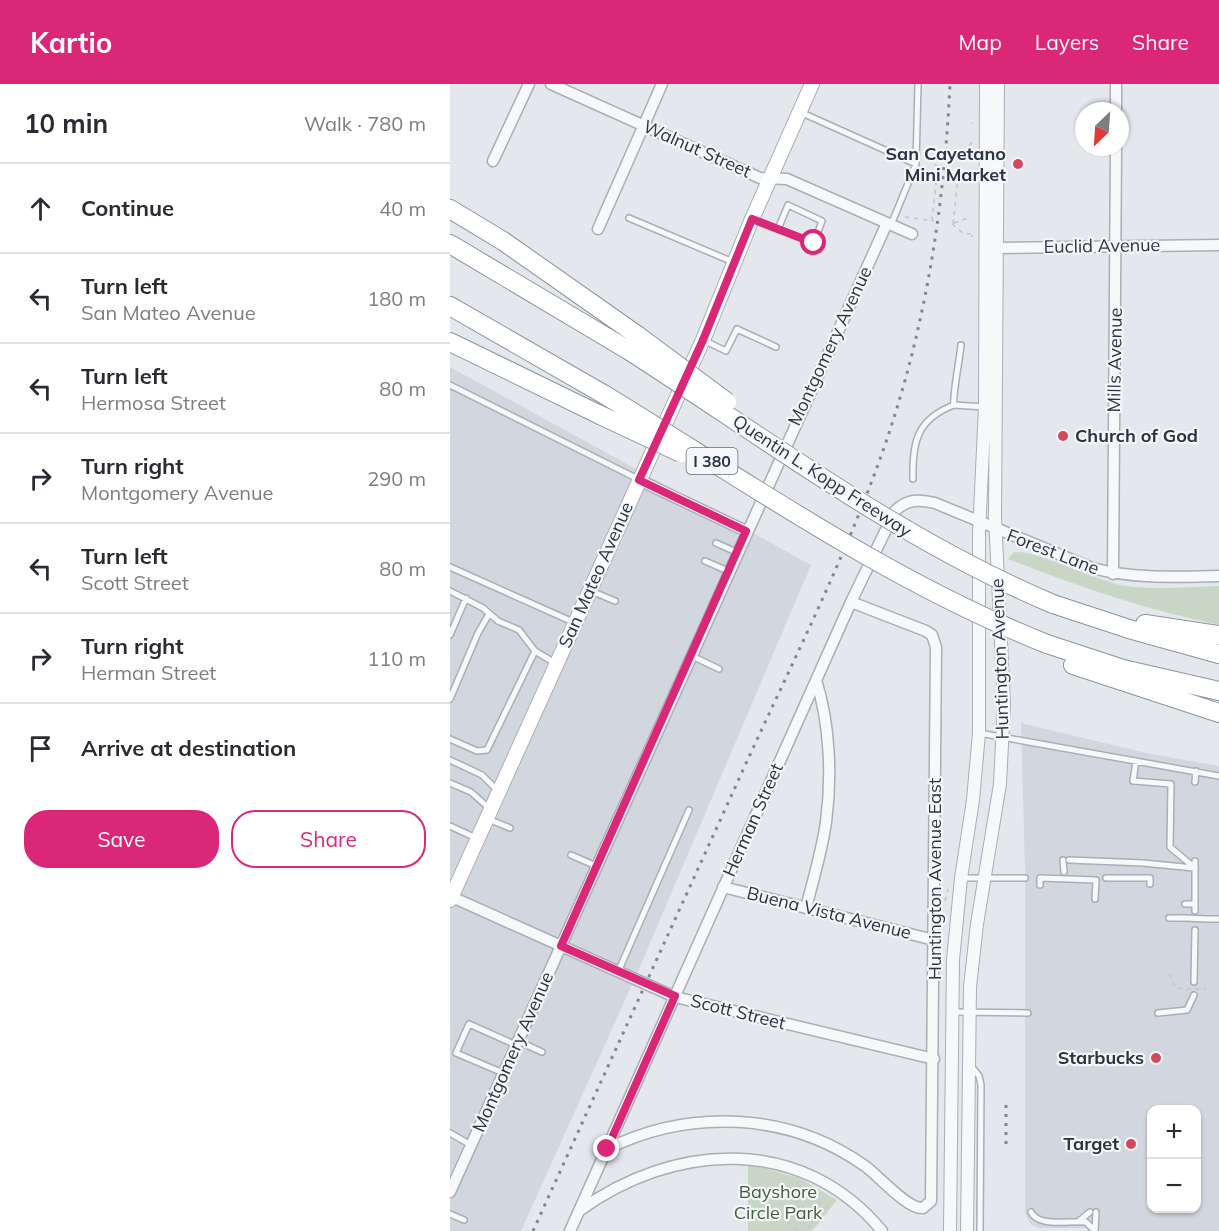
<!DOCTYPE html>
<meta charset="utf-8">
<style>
body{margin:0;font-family:Mulish,sans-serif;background:#f7f7f7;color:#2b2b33}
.controls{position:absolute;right:18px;bottom:18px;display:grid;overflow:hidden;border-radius:12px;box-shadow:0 2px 4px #0004}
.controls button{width:54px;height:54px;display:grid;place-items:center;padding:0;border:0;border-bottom:2px solid #e1e1e2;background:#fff;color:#2b2b33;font:30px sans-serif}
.compass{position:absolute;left:625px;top:18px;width:54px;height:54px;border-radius:50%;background:#fff;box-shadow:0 2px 4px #0004;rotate:205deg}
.stop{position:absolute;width:18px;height:18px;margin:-14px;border:4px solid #db2777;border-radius:50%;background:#fff}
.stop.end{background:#db2777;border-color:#fff;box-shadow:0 2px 6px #0008}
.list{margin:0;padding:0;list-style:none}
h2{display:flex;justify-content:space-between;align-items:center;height:78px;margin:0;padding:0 24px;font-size:26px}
h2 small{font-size:20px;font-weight:400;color:#7c7c81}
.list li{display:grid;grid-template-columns:39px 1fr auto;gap:18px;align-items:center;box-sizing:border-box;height:90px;padding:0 24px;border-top:2px solid #e1e1e2}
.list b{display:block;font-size:22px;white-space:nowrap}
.list p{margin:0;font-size:20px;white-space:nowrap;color:#7c7c81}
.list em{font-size:20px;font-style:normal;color:#7c7c81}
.actions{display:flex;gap:12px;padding:18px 24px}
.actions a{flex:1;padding:14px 0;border:2px solid #db2777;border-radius:24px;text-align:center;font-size:21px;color:#db2777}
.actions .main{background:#db2777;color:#fff}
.icon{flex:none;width:33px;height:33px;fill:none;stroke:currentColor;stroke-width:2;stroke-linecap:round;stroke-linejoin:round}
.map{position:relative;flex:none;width:769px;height:1147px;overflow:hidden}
header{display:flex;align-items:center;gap:36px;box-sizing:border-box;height:84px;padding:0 30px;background:#db2777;color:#fff}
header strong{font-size:28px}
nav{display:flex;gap:33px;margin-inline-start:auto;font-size:21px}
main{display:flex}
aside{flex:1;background:#fff}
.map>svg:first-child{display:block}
</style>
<header>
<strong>Kartio</strong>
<nav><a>Map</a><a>Layers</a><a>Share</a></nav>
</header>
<main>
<aside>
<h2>10 min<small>Walk · 780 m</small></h2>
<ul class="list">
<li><svg class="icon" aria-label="ahead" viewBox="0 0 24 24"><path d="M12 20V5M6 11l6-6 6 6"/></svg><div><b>Continue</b></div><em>40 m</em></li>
<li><svg class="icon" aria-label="left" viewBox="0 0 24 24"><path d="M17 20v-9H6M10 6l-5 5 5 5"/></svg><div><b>Turn left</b><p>San Mateo Avenue</p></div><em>180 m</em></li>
<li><svg class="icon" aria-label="left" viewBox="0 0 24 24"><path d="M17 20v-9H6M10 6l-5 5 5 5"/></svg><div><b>Turn left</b><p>Hermosa Street</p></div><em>80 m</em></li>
<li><svg class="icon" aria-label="right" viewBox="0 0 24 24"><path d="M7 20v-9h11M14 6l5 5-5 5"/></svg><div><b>Turn right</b><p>Montgomery Avenue</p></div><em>290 m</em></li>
<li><svg class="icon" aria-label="left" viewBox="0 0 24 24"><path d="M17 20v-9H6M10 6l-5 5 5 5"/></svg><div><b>Turn left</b><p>Scott Street</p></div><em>80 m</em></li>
<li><svg class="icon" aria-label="right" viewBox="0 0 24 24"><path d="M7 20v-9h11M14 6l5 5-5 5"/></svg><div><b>Turn right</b><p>Herman Street</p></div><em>110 m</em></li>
<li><svg class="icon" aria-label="arrive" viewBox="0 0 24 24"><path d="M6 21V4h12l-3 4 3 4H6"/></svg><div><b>Arrive at destination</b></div></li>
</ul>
<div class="actions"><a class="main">Save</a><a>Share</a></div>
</aside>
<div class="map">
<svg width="769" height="1147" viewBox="0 0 769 1147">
<rect width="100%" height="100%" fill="#e4e7ec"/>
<path fill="#d2d6de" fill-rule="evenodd" d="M0 283 361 481 189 885 71 1147H0Z
M571 639 696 669 769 682V1147H637V1144H589L581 1141 575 1129V784ZM702 1026H746V1124H702Z"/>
<path fill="#c9d6c5" d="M564 468C590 466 645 497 676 502 706 506 739 503 769 502V541C696 526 627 502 558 475Z
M298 1080 349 1094 387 1116 362 1147H298Z"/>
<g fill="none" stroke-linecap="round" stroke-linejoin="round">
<g stroke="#a9aeb7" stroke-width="8">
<path id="service" d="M350 28 466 80
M179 134 283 178
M304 136 364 159 372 137 338 121 328 145
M439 138 443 136 466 80 468 0
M255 257 276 267 287 245 326 263
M511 261C510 274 502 313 504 321L535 323
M0 301 188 395
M463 395C462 358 467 335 504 321
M266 459 286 468
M255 477 278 487
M0 483 123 538
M0 507 33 524 48 537 69 546 85 567 105 579
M141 507 165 517
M0 551 16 514
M242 572 269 585
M0 615 28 549 39 530
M529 649 769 692
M0 655 27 667 37 666 85 567
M0 676 32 691 47 706
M686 677 683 697 721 700 720 763 745 784
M745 698 746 687
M0 699 21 708 40 725
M38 735 60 744
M0 742 26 754
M121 771 146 782
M613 776 614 788
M619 776 693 779 744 784
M511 794H575
M656 794H700V800
M590 801V794L646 796 645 815
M735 820H745
M745 827V777
M719 834H735
M758 835H769
M168 888 239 726
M744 898 745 846
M502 928 578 929
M708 929 737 926 744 911
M68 957 92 968
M522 983 529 992 531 1001 530 1147
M53 989 6 969 19 940 66 961
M0 1049 21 1061
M581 1128C589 1144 620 1136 636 1138L645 1147
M0 1130 14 1136
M629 1137 640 1128
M645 1147 646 1128"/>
</g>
<g stroke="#a9aeb7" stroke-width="13">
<path id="minor" d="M101 0 310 94 337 95 462 150
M666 27V0
M43 77 79 0
M148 145 212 0
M541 164 769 161
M189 396 296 447
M663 490 666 63
M273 803 484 856
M2 813 225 913 484 975
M356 824C363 796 372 767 376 738 382 693 380 640 366 596
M157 1065C240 1024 339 1028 415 1082 429 1092 458 1126 473 1124L481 1117 486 563 482 551 476 547 401 518
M0 1108 437 139
M129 1127C224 1058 352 1050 432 1147
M120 1147 401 518 445 427C457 415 469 415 485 419L642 484C684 495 725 493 769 492"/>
</g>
<g stroke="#a9aeb7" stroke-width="14">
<path id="tertiary" d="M500 1147 503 876 511 794 523 716 529 649V449L535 323 536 0
M517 1147 520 903 527 840 550 700 554 620 545 433 548 0"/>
</g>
<g stroke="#a9aeb7" stroke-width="16">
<path id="secondary" d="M0 816 253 256 302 135 362 0"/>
</g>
<g stroke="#8b94a3" stroke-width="20">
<path id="motorway" d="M0 125 53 157 187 251
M0 160 178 266
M0 222 155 311
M0 258 150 331
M603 520 679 545 769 570
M695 540 769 551
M597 560 673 585 769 607
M623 581 769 629"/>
</g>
<path stroke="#c2c5cb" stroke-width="1.5" stroke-dasharray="4.5 4.5" stroke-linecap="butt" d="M521 39H522
M455 133 484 137
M482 137 488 83 483 79
M504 139 521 133
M502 140 513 149 521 150
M503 140 510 77 522 58
M521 152H523
M495 817 498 805
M719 890 726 904 736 905
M348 1098 343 1110 350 1125 339 1138 341 1143 350 1147
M349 1102 371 1115 364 1138 355 1147
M351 1123 366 1129"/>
<use href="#service" stroke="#f7f8fa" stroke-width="5"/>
<use href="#minor" stroke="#f7f8fa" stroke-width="10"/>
<use href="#tertiary" stroke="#f7f8fa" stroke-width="12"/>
<use href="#secondary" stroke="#fff" stroke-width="14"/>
<use href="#motorway" stroke="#fff" stroke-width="18"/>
<path stroke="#7d8696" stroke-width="3" stroke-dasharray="3 6" stroke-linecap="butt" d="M556 1021V1061
M83 1147C153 993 223 840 293 686 340 583 392 481 430 375 474 253 494 128 500 0"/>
<g stroke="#a9aeb7" stroke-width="8" stroke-linecap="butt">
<path id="service-bridge" d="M735 834 758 835"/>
</g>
<g stroke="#8b94a3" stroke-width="20" stroke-linecap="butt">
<path id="motorway-bridge" d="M187 251 277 318
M178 266C317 355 449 455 603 520
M155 311C299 399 439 497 597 560
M150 331 231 369"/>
</g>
<path stroke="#c2c5cb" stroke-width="1.5" stroke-dasharray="4.5 4.5" stroke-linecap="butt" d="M736 905H756"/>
<use href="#service-bridge" stroke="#f7f8fa" stroke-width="5"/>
<use href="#motorway-bridge" stroke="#fff" stroke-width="18"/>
</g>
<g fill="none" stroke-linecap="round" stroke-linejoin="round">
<path stroke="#db2777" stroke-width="8" d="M157 1065 225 912 111 862 296 447 189 396 253 256 302 135 364 159"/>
</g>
<g fill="#d1495b" stroke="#f4f6f9" stroke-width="2">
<circle cx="568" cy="80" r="6"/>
<circle cx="613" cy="352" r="6"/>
<circle cx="706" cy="974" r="6"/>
<circle cx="681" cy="1060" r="6"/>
</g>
<g text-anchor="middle" stroke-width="4.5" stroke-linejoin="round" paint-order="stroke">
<rect fill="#f4f6f9" stroke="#676e7b" stroke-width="1.5" x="236.5" y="364" width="51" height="26" rx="4.5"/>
<g font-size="16" font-weight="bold" fill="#2b3445">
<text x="262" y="383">I 380</text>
</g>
<g font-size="18" fill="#2b3445" stroke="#f4f6f9">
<text transform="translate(247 65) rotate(24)" y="6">Walnut Street</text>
<text transform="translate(652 162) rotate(-1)" y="6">Euclid Avenue</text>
<text transform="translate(380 262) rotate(-65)" y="6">Montgomery Avenue</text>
<text transform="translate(665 276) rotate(-89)" y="6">Mills Avenue</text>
<text transform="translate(372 392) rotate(33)" y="6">Quentin L. Kopp Freeway</text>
<text transform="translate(603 468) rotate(21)" y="6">Forest Lane</text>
<text transform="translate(146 491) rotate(-66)" y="6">San Mateo Avenue</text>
<text transform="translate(550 575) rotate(-92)" y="6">Huntington Avenue</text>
<text transform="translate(303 736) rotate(-66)" y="6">Herman Street</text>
<text transform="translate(485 795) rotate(-90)" y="6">Huntington Avenue East</text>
<text transform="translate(379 829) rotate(14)" y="6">Buena Vista Avenue</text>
<text transform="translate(288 928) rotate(14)" y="6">Scott Street</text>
<text transform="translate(63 968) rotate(-66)" y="6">Montgomery Avenue</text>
</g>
<g font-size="18" font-weight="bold" fill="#2b3445" stroke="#f4f6f9" text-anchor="end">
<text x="556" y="76">San Cayetano<tspan x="556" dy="21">Mini Market</tspan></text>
<text x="625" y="358" text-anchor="start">Church of God</text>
<text x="694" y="980">Starbucks</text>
<text x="669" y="1066">Target</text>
</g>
<g font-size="18" fill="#3f6138" stroke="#f4f6f9">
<text x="328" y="1114">Bayshore<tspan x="328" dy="21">Circle Park</tspan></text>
</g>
</g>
</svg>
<div class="controls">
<button>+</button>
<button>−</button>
</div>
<svg class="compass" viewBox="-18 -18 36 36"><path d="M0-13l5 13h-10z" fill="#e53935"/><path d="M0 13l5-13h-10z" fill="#7c7c81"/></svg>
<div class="stop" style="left:364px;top:159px"></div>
<div class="stop end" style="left:157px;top:1065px"></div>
</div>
</main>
